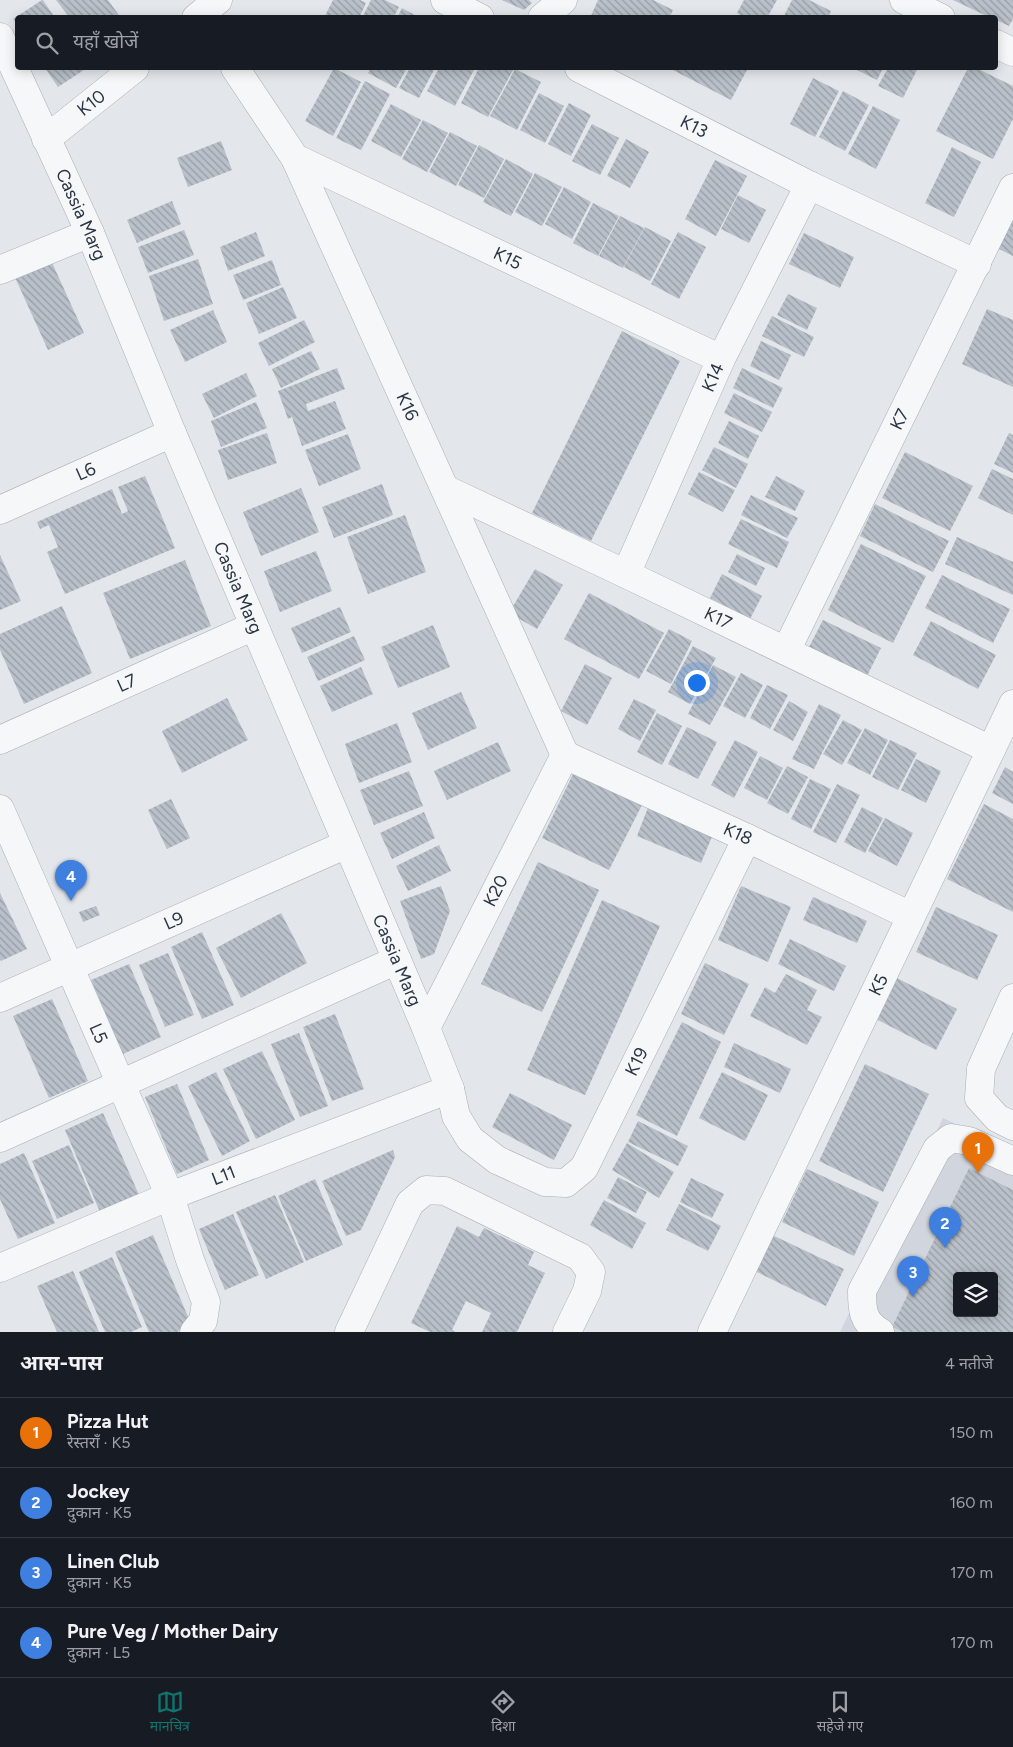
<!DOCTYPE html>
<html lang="hi">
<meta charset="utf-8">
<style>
body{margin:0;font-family:Figtree,"Noto Sans Devanagari",sans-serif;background:#242831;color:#f1f3f6}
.controls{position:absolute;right:15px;bottom:15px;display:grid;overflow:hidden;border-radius:5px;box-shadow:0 2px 12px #0003}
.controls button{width:45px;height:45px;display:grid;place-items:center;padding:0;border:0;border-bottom:1px solid #363941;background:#171b24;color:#f1f3f6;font:25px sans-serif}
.you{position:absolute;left:696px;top:682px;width:18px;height:18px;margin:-12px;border:4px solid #fff;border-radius:50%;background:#1a73e8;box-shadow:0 0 0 8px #1a73e833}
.badge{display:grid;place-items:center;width:32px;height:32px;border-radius:50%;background:#0f766e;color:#fff;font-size:16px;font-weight:700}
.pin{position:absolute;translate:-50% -41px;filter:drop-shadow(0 1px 2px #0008)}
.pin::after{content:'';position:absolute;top:26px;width:18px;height:15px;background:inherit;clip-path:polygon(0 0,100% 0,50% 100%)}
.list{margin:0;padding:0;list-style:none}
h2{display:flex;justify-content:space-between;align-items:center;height:65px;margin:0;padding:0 20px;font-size:21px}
h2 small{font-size:16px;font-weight:400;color:#9ea1a6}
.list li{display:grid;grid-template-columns:32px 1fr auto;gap:15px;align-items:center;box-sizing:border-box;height:70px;padding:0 20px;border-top:1px solid #363941}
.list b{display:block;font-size:19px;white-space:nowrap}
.list p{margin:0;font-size:16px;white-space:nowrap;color:#9ea1a6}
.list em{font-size:16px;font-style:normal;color:#9ea1a6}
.icon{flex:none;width:28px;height:28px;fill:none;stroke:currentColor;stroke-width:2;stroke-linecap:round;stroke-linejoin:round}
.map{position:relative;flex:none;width:1013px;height:1332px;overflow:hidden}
.search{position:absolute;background:#171b24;box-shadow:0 2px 12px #0003;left:15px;right:15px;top:15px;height:55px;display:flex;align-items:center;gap:12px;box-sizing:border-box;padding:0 18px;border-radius:5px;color:#9ea1a6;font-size:19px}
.sheet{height:345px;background:#171b24}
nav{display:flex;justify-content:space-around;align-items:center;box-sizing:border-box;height:70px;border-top:1px solid #363941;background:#171b24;font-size:14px;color:#9ea1a6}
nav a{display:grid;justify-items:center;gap:2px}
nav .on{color:#0f766e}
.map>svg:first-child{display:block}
</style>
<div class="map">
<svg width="1013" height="1332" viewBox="0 0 1013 1332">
<defs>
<pattern id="building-back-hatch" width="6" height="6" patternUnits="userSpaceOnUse" patternTransform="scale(1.25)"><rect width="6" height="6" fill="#bac0c9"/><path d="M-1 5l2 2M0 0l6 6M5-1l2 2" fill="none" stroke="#979da5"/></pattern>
</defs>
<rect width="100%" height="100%" fill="#e3e7eb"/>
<path fill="#d1d6de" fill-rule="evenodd" d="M943 1118 1013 1151V1332H840ZM957 1276H994V1313H957Z"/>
<path fill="url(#building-back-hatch)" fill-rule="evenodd" d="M42 0H43L55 18H18V25L13 19Z
M56 0H108L121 18H70Z
M333 0H360L366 3 359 18H324Z
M371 0H385L399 7 393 18H362Z
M502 0H529L532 3 524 10Z
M598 0H653L673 10 669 18H590Z
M744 0H777L767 18H745L737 13Z
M792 0H809L831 11 828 18H783Z
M953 0H1013V19L1009 26 996 20V18H991Z
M402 8 420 18H397Z
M45 68H87L58 87Z
M334 68 361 82 333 136 305 121Z
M371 68H407L396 88 368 73Z
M410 68H435L419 98 399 88Z
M439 68H475L455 106 427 91Z
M479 68H514L488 117 461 103Z
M669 68H748L731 100Z
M853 68H883L877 80Z
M888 68H918L903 98 878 86Z
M968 68H976L1013 86V119L993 159 936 131Z
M515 69 541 82 517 130 490 116Z
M813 78 839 91 815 137 790 124Z
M365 81 390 94 361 150 336 138Z
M843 91 869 105 845 151 819 137Z
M539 93 564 106 545 143 520 130Z
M569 103 591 115 571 156 548 144Z
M391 104 421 120 401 157 371 141Z
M873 106 900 120 876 169 848 154Z
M423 120 448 133 427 172 402 159Z
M592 124 619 138 600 175 572 161Z
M450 132 477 146 456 186 429 172Z
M626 139 649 152 630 188 607 176Z
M221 141 232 170 188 187 177 158Z
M479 145 504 159 484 198 458 185Z
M952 147 981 162 954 217 925 203Z
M506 159 533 174 511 216 483 202Z
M715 160 747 176 716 236 685 219Z
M535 173 562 187 542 226 515 212Z
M564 187 591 202 572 239 545 224Z
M738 195 766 210 749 243 721 229Z
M172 201 181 224 137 243 127 220Z
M593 203 619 216 598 256 573 243Z
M1013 212V256L995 247Z
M620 216 644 228 623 268 599 256Z
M645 227 671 241 650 281 624 267Z
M184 230 194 255 148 273 138 247Z
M256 232 265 256 228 271 220 247Z
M678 232 706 247 679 299 651 284Z
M804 233 854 257 840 288 789 264Z
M49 256 84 333 48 350 13 273Z
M198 259 213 304 164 321 149 276Z
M272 260 281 285 243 300 233 275Z
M283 287 297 318 259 334 246 303Z
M788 294 817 308 807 330 777 315Z
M987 309 1013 320V387L962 364Z
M213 310 227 342 185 362 170 330Z
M772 316 814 337 804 357 762 336Z
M304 320 315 342 269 366 258 343Z
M622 331 680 361 591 541 532 513Z
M761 341 791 355 779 380 750 366Z
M311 351 320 369 281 388 272 369Z
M337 368 345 389 306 404 308 411 335 401 346 429 302 446 292 417 288 419 278 391Z
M742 368 783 388 773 408 733 388Z
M246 373 257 396 214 418 202 394Z
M734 393 772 412 762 432 724 413Z
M256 402 267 428 221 447 211 421Z
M729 421 759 436 748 459 718 443Z
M267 433 277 463 228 480 218 450Z
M1009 433 1013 435V473L994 464Z
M348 434 361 469 319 486 305 450Z
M714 447 748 464 736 488 702 470Z
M905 452 973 486 950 531 882 498Z
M992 469 1013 479V515L978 498Z
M699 472 735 490 723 512 688 494Z
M145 476 175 548 65 594 47 552 58 547 49 525 40 529 37 522 112 489 122 514 128 511 118 487Z
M776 476 805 491 795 511 765 497Z
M382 484 393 515 334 538 322 507Z
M301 488 319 532 261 556 243 512Z
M751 495 798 518 787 538 741 515Z
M875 504 949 541 933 572 860 536Z
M405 515 426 572 368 594 347 537Z
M741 519 789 542 777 568 728 544Z
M957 537 1013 562V595L945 564Z
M861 544 926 576 893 643 828 610Z
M316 551 332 591 280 612 264 571Z
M737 554 765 568 756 586 728 572Z
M0 555 21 601 0 610Z
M185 560 211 626 130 659 103 593Z
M535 569 563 585 537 629 509 613Z
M722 574 762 596 750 619 710 598Z
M942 575 1010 609 993 643 925 608Z
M589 593 664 633 639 679 564 639Z
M62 606 92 673 24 704 0 650V634Z
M340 607 351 632 302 653 291 628Z
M823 620 881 648 867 676 809 647Z
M931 621 996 655 978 689 913 655Z
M433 625 450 667 398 688 381 647Z
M669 629 692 641 671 684 646 671Z
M354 636 365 660 318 681 307 657Z
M693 646 716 658 690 704 668 692Z
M585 664 612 678 587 725 561 711Z
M713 665 736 677 710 725 688 714Z
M361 667 373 694 332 712 320 686Z
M741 673 763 685 745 718 723 706Z
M767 685 788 695 770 729 750 718Z
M461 692 477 728 428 750 412 713Z
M227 698 248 740 182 773 162 731Z
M634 699 656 710 640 741 618 729Z
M789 701 808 712 793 741 773 730Z
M819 704 841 715 814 769 792 759Z
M657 713 682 726 662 765 637 752Z
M843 720 862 730 842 765 823 754Z
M397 723 412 762 359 783 345 744Z
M687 727 717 742 698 779 668 764Z
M865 728 888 740 870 775 847 763Z
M735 740 758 752 734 798 711 785Z
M890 740 917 753 898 790 872 777Z
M498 742 511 771 447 800 434 771Z
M760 756 783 768 767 800 744 788Z
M916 759 941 771 926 803 901 790Z
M787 766 808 777 788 814 767 803Z
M1005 767 1013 772V804L992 793Z
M409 771 423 806 374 825 360 790Z
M574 772 642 805 609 870 542 838Z
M810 779 831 789 811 829 791 819Z
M837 784 860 795 836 843 813 832Z
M171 799 190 838 167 849 148 810Z
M984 804 1013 819V912L947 879Z
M649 805 714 832 701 863 637 836Z
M862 807 883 818 865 853 844 842Z
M424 812 435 838 392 859 380 833Z
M885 818 913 833 897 866 868 851Z
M439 845 451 871 408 891 396 866Z
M538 862 599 890 542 1012 481 984Z
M441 886 450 911 434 954 421 959 400 901Z
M741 886 791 907 768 962 718 940Z
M0 893 27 949 1 961 0 959Z
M813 897 867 921 857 943 803 920Z
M602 900 660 926 585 1095 527 1070Z
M96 906 100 915 83 922 79 912Z
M936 907 998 935 977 980 916 952Z
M281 913 307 963 241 998 216 948Z
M202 932 234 1005 202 1019 171 947Z
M790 939 846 966 834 991 778 964Z
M168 953 194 1015 165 1027 139 965Z
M705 963 749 984 724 1035 681 1014Z
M129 964 161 1037 123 1054 91 980Z
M786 974 817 990 807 1010 822 1017 807 1045 750 1016 765 987 775 993Z
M897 978 957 1009 936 1050 876 1019Z
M52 999 88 1081 49 1098 13 1016Z
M335 1014 364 1089 332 1101 303 1027Z
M682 1022 721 1042 677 1136 636 1115Z
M299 1033 328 1106 300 1117 271 1044Z
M734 1043 791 1069 780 1093 724 1067Z
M262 1051 295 1120 256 1139 223 1069Z
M865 1064 929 1094 883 1192 819 1161Z
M216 1072 250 1141 222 1156 188 1086Z
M722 1072 768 1095 745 1141 699 1118Z
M177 1084 209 1160 177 1174 145 1097Z
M510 1093 572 1125 554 1160 492 1127Z
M103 1113 139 1195 100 1212 65 1130Z
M638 1121 688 1146 678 1166 628 1142Z
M627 1143 674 1172 659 1198 612 1170Z
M69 1145 94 1203 57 1219 32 1161Z
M393 1150 395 1157 361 1230 346 1236 322 1181Z
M24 1153 55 1223 18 1239 0 1199V1164Z
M969 1168 1013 1190V1332H903L892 1327ZM957 1276H994V1313H957Z
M807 1169 879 1202 854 1256 782 1222Z
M618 1177 647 1192 636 1213 607 1198Z
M691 1178 724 1194 712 1218 680 1202Z
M315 1179 343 1245 306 1261 278 1196Z
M275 1195 304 1262 266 1279 236 1212Z
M604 1200 646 1223 632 1249 590 1225Z
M679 1204 721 1226 708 1251 666 1230Z
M233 1214 259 1275 225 1290 199 1229Z
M457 1226 479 1237 484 1228 534 1252 528 1265 545 1273 517 1332H482L491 1313 466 1301 452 1330 455 1332H430L411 1323Z
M153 1235 192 1326 177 1332H149L115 1252Z
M772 1235 844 1269 826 1306 755 1271Z
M112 1257 142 1327 131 1332H105L79 1272Z
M73 1271 99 1332H57L37 1286Z"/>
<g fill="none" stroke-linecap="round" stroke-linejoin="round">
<g stroke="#a8aeb6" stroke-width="29">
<g id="minor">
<path d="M445 0 480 18"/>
<path d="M904 0 941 18"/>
<path d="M196 18 218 0"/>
<path d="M542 18 563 0"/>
<path id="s1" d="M0 37 90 233 172 433 426 1028 450 1089 456 1116 470 1139 497 1160 545 1182 566 1183 584 1168 747 838"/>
<path d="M996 44 1013 52"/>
<path id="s2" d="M235 68 295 158 565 755"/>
<path id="s3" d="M579 68 809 185 977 264"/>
<path id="s4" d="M46 139 135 68"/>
<path id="s5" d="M295 158 721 359"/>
<path d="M0 270 90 233"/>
<path id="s6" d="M445 489 626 574 991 750"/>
<path id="s7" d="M0 510 172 433"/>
<path id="s8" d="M626 574 721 359 809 185"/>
<path id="s9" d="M786 651 1013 188"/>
<path id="s10" d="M0 740 254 626"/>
<path id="s11" d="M565 755 747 838 911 916"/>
<path id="s12" d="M0 809 170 1196 190 1260 206 1302 203 1321 194 1332"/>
<path id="s13" d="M0 998 347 844"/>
<path d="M1013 998 981 1069 979 1098 997 1118 1013 1126"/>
<path id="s14" d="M426 1028 565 755"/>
<path d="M0 1138 397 960"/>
<path id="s15" d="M0 1268 170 1196 450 1089"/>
<path d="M349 1332 410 1203 426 1190 445 1191 580 1257 591 1272 587 1291 567 1332"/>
<path id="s16" d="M712 1332 1013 704"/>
<path d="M880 1332C862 1322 862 1308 862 1291L937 1149 951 1138 969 1141 1013 1161"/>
</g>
</g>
<use href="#minor" stroke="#f6f7f9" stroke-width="28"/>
</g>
<g text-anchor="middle" stroke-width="4.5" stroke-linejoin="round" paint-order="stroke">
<g font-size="18" fill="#2a3544" stroke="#f3f6f9">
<text dy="6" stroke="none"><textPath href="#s4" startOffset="58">K10</textPath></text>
<text dy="6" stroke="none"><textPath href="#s3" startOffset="129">K13</textPath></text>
<text dy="6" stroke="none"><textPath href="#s1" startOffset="195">Cassia Marg</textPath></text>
<text dy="6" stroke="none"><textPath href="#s5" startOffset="235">K15</textPath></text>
<text dy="6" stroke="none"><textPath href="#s8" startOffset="215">K14</textPath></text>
<text dy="6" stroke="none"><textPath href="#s2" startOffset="381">K16</textPath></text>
<text dy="6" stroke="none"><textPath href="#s9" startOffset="258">K7</textPath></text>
<text dy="6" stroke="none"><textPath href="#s7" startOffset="94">L6</textPath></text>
<text dy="6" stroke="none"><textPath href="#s1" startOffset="600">Cassia Marg</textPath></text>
<text dy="6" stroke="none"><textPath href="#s6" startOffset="302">K17</textPath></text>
<text dy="6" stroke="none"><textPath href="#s10" startOffset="139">L7</textPath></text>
<text dy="6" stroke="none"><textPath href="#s11" startOffset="190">K18</textPath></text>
<text dy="6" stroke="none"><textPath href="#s14" startOffset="154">K20</textPath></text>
<text dy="6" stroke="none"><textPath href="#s13" startOffset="190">L9</textPath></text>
<text dy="6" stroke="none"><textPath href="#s1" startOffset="1005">Cassia Marg</textPath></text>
<text dy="6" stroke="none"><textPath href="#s16" startOffset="385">K5</textPath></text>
<text dy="6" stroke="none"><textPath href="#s12" startOffset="245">L5</textPath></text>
<text dy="6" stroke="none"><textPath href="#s1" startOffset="1449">K19</textPath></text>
<text dy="6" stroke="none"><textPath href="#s15" startOffset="242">L11</textPath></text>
</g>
</g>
</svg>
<div class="controls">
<button><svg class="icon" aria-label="layers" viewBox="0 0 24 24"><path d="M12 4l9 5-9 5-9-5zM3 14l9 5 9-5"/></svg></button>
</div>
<div class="you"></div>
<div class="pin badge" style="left:978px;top:1173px;background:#e8710a">1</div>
<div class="pin badge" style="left:945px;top:1248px;background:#3f7fe0">2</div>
<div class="pin badge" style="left:913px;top:1297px;background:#3f7fe0">3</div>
<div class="pin badge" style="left:71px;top:901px;background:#3f7fe0">4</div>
<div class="search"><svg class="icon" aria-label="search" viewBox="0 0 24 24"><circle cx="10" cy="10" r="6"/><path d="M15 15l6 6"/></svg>यहाँ खोजें</div>
</div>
<section class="sheet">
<h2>आस-पास<small>4 नतीजे</small></h2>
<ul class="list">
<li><span class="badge" style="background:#e8710a">1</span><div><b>Pizza Hut</b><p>रेस्तराँ · K5</p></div><em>150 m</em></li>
<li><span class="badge" style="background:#3f7fe0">2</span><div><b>Jockey</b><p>दुकान · K5</p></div><em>160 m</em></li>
<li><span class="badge" style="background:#3f7fe0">3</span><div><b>Linen Club</b><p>दुकान · K5</p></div><em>170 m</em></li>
<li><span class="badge" style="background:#3f7fe0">4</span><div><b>Pure Veg / Mother Dairy</b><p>दुकान · L5</p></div><em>170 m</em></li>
</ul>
</section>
<nav>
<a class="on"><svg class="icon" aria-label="map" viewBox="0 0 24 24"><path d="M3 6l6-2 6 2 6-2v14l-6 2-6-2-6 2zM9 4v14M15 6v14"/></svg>मानचित्र</a>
<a><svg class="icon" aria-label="directions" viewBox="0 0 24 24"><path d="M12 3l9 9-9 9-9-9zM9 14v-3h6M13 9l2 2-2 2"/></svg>दिशा</a>
<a><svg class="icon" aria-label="saved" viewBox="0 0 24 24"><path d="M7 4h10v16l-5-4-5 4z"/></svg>सहेजे गए</a>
</nav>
